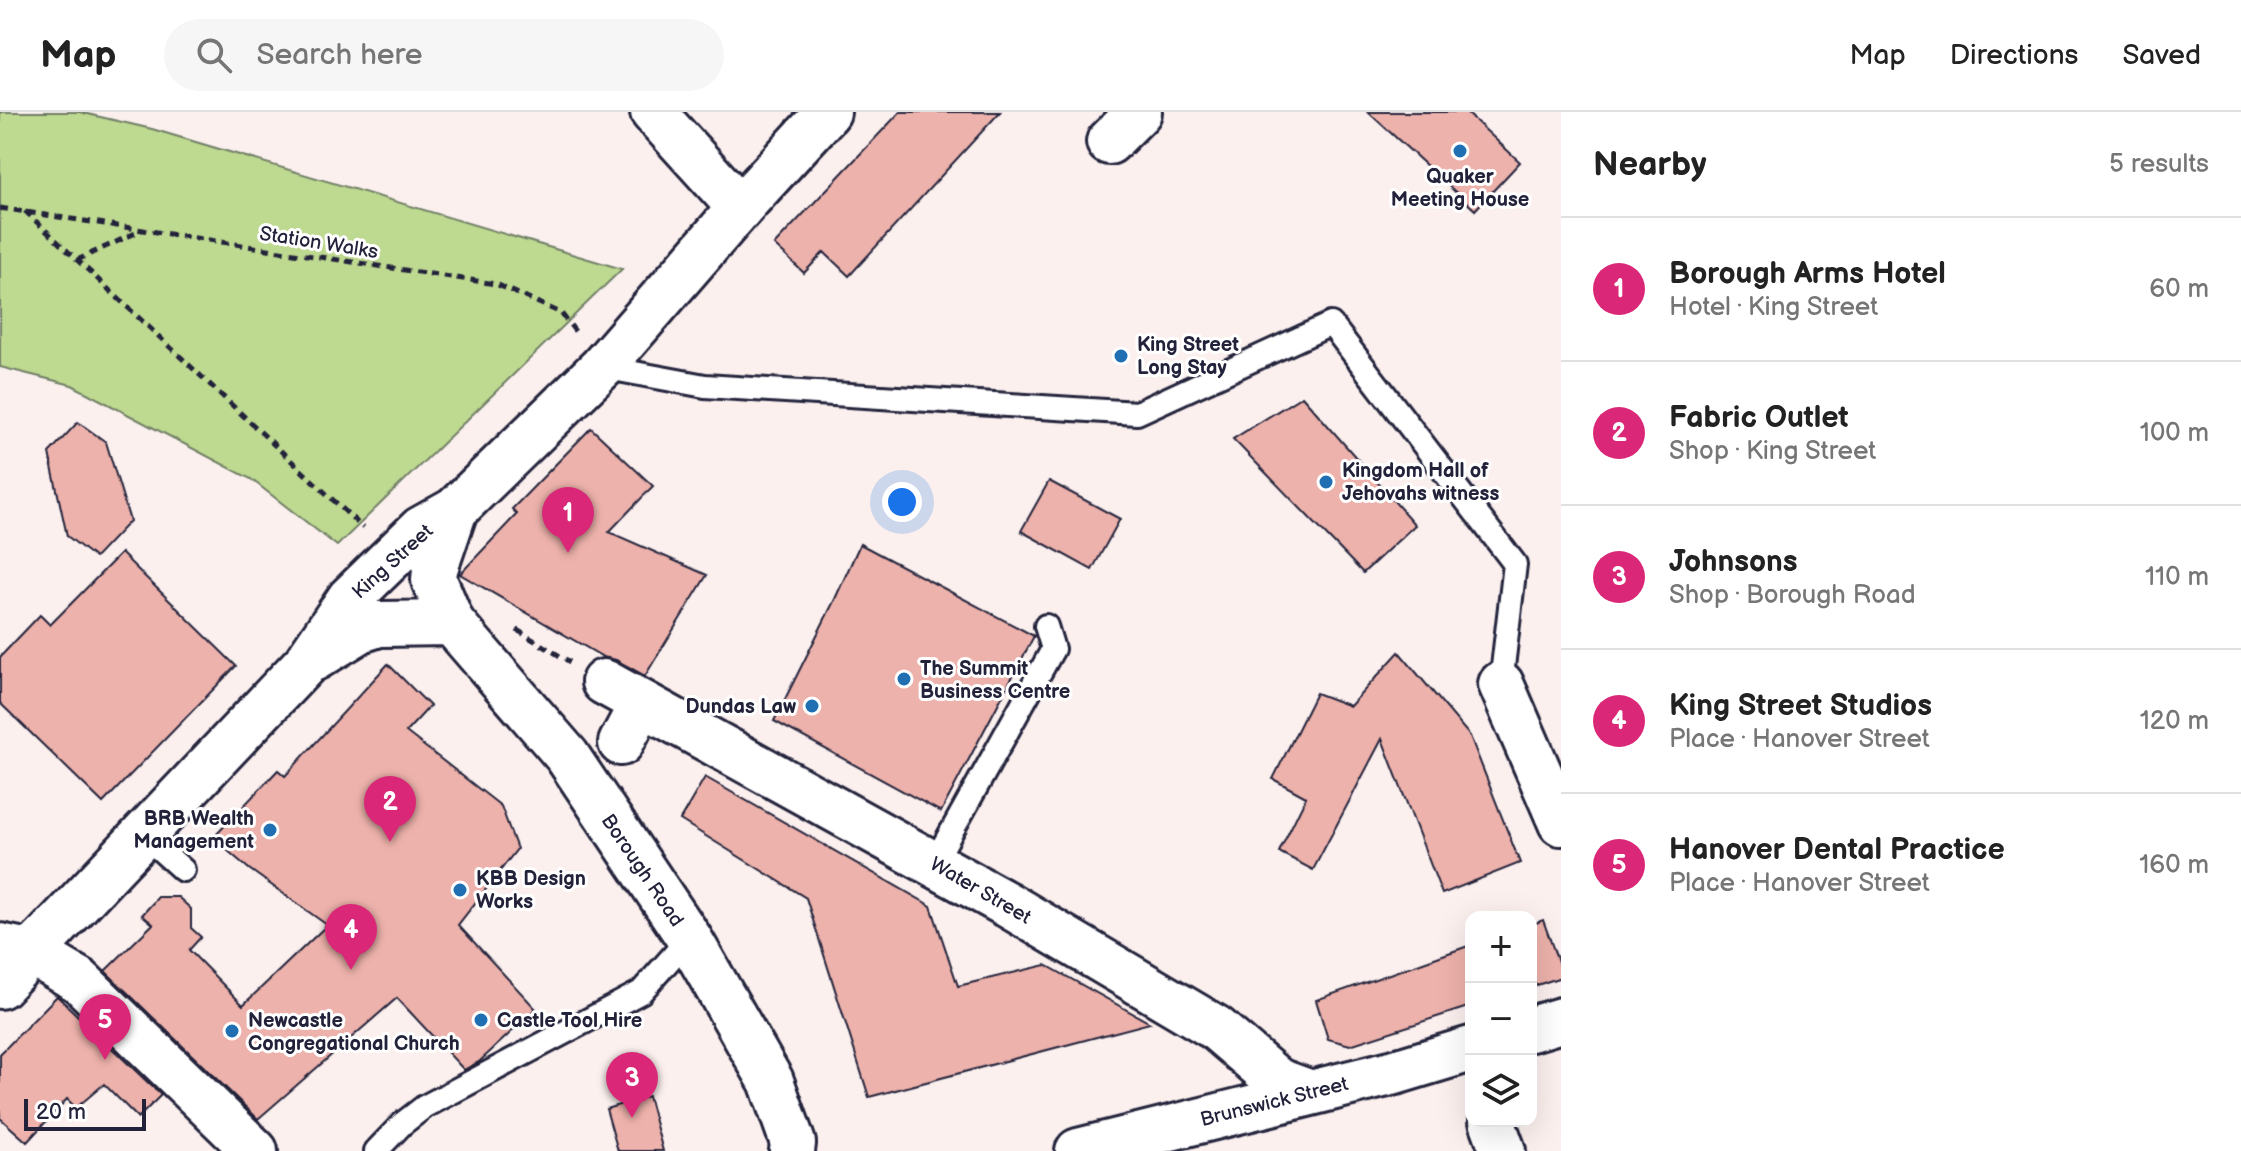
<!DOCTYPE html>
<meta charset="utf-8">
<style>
body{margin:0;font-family:"Balsamiq Sans",sans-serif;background:#f6f6f6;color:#222}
.controls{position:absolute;right:24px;bottom:24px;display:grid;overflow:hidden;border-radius:16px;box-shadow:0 8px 32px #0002}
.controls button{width:72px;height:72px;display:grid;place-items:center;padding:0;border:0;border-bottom:2px solid #e0e0e0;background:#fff;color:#222;font:40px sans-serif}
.scale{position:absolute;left:24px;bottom:20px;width:122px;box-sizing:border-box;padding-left:8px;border:4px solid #22223b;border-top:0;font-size:22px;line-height:28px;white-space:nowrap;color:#22223b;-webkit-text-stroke:6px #fff;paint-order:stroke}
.you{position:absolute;left:902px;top:390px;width:28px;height:28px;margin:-20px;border:6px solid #fff;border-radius:50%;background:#1a73e8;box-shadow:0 0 0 12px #1a73e833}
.badge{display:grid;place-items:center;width:52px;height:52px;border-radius:50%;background:#db2777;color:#fff;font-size:26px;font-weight:700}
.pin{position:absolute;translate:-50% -66px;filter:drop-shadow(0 2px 4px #0008)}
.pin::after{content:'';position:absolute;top:42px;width:28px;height:24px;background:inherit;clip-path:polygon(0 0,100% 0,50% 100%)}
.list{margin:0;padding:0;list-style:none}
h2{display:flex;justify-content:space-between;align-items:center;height:104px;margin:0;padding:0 32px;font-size:34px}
h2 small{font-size:26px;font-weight:400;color:#767676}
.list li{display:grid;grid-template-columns:52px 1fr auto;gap:24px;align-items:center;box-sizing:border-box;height:144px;padding:0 32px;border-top:2px solid #e0e0e0}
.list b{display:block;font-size:30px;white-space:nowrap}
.list p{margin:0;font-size:26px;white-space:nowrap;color:#767676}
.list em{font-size:26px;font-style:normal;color:#767676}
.icon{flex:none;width:44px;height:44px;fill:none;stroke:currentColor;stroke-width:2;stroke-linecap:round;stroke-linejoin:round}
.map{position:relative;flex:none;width:1561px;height:1039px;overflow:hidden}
header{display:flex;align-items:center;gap:48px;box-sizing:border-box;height:112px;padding:0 40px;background:#fff;border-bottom:2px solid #e0e0e0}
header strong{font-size:38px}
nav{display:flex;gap:44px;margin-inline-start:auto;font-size:28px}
.search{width:560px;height:72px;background:#f6f6f6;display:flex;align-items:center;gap:20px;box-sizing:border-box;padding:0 28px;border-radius:44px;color:#767676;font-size:30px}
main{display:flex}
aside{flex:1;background:#fff}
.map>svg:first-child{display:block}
</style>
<header>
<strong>Map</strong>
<div class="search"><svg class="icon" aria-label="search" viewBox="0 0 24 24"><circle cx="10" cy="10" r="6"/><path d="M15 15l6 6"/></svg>Search here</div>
<nav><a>Map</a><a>Directions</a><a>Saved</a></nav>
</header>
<main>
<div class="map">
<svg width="1561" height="1039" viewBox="0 0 1561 1039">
<rect width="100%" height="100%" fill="#fbf0ee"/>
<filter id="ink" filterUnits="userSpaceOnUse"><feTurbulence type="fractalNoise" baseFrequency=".0125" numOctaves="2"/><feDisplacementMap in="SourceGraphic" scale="16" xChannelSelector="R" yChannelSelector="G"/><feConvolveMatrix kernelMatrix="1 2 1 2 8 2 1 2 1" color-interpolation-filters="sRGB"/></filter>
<g filter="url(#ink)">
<path fill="#bed990" stroke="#707e66" stroke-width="2" d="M0 0H79L152 17 622 157 337 434 251 367 72 273 0 255Z"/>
<path fill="#edb2ab" stroke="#22223b" stroke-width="2" d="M900 0H1000L849 164 824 140 804 161 774 133Z
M1368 0H1466L1520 50 1475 98Z
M1302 284 1415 413 1363 461 1233 327Z
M78 310 106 330 130 409 95 446 67 424 49 341Z
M591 316 653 374 609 420 707 463 645 564 616 548 603 545 460 462 517 402 512 397Z
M1049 369 1120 407 1092 458 1021 419Z
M860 432 1034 524 941 700 774 609 835 487Z
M121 441 236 554 103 691 0 591V545L40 503 50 513Z
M1399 540 1470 624 1520 751 1442 782 1382 627 1313 758 1279 740 1306 685 1273 667 1316 581 1350 594Z
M388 552 430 594 406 620 501 694 517 737 458 813 536 897 479 950 464 958 397 886 258 1007 105 859 153 812 142 803 158 785H178L191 797V816L201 825 189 838 243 893 327 813 249 757 213 726 278 658 285 664Z
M705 665 931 794 958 874 1046 853 1150 911 869 985 806 786 680 708Z
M1543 808 1561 858V865L1531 875V813Z
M1471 833V894L1350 933 1328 927 1316 888Z
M57 884 161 983 138 1006 104 972 76 996 67 987 27 1030 0 1006V942Z
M648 984 663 1039H618L606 997Z"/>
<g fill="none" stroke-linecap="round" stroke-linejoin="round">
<g stroke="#22223b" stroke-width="28">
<path id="lane" d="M602 255 705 274 1137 301 1331 212 1515 452 1501 572
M144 723 183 758
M934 751 1053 537 1046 514
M376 1039 402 1012 424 995 641 880 689 826"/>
</g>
<g stroke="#22223b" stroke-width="50">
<path id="street" d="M653 0 740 96
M1109 30 1139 0
M604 570 1008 793 1216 916 1278 969 1308 980
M1501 572 1561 711
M621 631 642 591
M0 834 33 841 80 869 255 1039"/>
</g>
<g stroke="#22223b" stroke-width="50">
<path id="secondary" d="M1492 1009 1503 1039"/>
</g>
<g stroke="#22223b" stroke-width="50">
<path id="primary" d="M1531 917 1561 908
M1078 1039 1395 960 1471 937"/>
</g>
<g stroke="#22223b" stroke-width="50">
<path id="highway" d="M455 398 435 457 434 468 452 511 567 644 689 826 771 969 793 1031 792 1039
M315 546 361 518 379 512 452 511
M0 874 305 552 350 486 421 417 455 398 602 255 740 96 828 0"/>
</g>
<path stroke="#22223b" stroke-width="5" stroke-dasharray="8 6" stroke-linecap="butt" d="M0 96 496 172 561 201 577 222
M25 99 363 416
M77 148 142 118
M517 518 570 550"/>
<use href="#lane" stroke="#fff" stroke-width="22"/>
<use href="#street" stroke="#fff" stroke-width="44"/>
<use href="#secondary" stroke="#fff" stroke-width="44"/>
<use href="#primary" stroke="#fff" stroke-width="44"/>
<use href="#highway" stroke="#fff" stroke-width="44"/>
</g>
</g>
<g fill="#1f6fb2" stroke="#fff" stroke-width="3">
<circle cx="1460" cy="39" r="8"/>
<circle cx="1121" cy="244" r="8"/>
<circle cx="1326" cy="370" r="8"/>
<circle cx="904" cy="567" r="8"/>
<circle cx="812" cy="594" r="8"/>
<circle cx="270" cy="718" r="8"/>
<circle cx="460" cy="778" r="8"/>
<circle cx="481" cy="908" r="8"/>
<circle cx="232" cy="919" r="8"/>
</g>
<g text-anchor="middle" stroke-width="6" stroke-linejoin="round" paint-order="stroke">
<g font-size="20" font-weight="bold" fill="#22223b" stroke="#fff" text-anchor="start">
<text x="1460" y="71" text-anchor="middle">Quaker<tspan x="1460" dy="23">Meeting House</tspan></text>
<text x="1137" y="239">King Street<tspan x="1137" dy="23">Long Stay</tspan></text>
<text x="1342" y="365">Kingdom Hall of<tspan x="1342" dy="23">Jehovahs witness</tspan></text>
<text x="920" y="563">The Summit<tspan x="920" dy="23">Business Centre</tspan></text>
<text x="796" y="601" text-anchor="end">Dundas Law</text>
<text x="254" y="713" text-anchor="end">BRB Wealth<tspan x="254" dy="23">Management</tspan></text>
<text x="476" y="773">KBB Design<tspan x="476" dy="23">Works</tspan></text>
<text x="248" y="915">Newcastle<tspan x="248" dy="23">Congregational Church</tspan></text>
<text x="497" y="915">Castle Tool Hire</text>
</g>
<g font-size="20" fill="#22223b" stroke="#fff">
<text transform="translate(319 130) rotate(9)" y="7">Station Walks</text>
<text transform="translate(392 449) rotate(-42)" y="7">King Street</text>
<text transform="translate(643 758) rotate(56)" y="7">Borough Road</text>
<text transform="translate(981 778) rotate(30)" y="7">Water Street</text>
<text transform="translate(1274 989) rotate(-14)" y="7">Brunswick Street</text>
</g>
</g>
</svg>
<div class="controls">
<button>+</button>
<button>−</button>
<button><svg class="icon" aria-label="layers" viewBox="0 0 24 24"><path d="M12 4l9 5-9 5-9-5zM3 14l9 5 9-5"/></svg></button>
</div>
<div class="scale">20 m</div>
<div class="you"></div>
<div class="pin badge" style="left:568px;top:441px">1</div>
<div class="pin badge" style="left:390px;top:730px">2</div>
<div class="pin badge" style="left:632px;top:1006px">3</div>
<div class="pin badge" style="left:351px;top:858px">4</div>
<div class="pin badge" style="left:105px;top:948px">5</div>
</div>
<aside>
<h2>Nearby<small>5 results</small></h2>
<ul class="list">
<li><span class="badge">1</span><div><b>Borough Arms Hotel</b><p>Hotel · King Street</p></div><em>60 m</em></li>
<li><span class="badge">2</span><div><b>Fabric Outlet</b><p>Shop · King Street</p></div><em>100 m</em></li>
<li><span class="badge">3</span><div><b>Johnsons</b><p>Shop · Borough Road</p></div><em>110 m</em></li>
<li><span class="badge">4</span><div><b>King Street Studios</b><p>Place · Hanover Street</p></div><em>120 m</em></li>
<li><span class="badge">5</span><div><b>Hanover Dental Practice</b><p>Place · Hanover Street</p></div><em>160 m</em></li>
</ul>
</aside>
</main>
